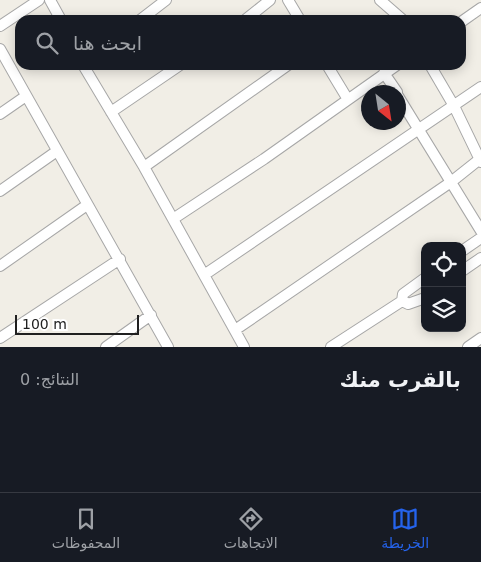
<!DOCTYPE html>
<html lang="ar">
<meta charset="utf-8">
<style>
body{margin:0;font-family:"DejaVu Sans","Noto Sans Arabic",sans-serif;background:#242831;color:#f1f3f6;direction:rtl}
.controls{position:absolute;right:15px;bottom:15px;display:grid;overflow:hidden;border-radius:10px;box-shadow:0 2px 12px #0003}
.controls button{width:45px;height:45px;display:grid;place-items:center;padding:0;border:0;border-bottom:1px solid #363941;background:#171b24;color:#f1f3f6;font:25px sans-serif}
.compass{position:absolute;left:361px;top:85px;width:45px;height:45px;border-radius:50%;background:#171b24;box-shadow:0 2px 12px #0003;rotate:150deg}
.scale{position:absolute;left:15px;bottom:12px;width:124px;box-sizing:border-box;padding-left:5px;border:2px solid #202020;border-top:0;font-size:14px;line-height:18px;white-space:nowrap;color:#202020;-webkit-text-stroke:4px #fff;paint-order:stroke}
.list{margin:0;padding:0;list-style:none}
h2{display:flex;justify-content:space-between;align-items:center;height:65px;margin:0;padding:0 20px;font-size:21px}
h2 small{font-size:16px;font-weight:400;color:#9ea1a6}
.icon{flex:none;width:28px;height:28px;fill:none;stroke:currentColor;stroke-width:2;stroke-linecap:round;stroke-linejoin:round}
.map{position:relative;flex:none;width:481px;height:347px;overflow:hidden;direction:ltr}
.search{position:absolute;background:#171b24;box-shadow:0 2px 12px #0003;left:15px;right:15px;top:15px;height:55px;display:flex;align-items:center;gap:12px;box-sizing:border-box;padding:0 18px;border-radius:15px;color:#9ea1a6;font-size:19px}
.sheet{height:145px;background:#171b24}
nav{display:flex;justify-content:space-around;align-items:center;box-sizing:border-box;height:70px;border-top:1px solid #363941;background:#171b24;font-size:14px;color:#9ea1a6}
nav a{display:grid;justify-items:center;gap:2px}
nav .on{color:#2563eb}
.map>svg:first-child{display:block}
</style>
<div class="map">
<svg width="481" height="347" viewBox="0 0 481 347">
<rect width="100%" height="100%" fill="#f1eee6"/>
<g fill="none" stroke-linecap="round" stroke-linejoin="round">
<g stroke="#a7a7a7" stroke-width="12">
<path id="minor" d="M50 0 61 20
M288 0 300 20
M380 0 403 20
M140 20 166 0
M245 20 270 0
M461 22 481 8
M0 26 39 0
M0 49 168 347
M83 65 144 167 244 347
M327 65 347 98
M430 65 454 106 481 162
M384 73 397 92
M398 96 481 231
M111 112 180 65
M0 114 26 96
M144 167 288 65
M0 191 57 151
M173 219 264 159 397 65
M462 251 481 238
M0 266 87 205
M462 271 481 258
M204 275 481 87
M425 278 403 294 402 301 408 304 425 298
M235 330 451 182 480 159
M0 338 120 259
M106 347 151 315
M331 347 402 301
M468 347 481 338"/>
</g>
<use href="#minor" stroke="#fff" stroke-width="10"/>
</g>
</svg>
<div class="controls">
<button><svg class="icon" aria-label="locate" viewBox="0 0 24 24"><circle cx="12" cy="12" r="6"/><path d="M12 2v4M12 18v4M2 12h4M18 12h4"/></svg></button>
<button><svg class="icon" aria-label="layers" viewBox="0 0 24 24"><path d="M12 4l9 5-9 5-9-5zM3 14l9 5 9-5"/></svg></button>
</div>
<svg class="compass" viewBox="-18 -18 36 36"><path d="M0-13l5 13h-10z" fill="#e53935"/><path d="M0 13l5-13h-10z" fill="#9ea1a6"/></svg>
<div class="scale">100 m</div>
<div class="search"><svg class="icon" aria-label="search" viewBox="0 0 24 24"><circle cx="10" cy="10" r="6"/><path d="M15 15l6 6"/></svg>ابحث هنا</div>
</div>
<section class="sheet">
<h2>بالقرب منك<small>النتائج: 0</small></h2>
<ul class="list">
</ul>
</section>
<nav>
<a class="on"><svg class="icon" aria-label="map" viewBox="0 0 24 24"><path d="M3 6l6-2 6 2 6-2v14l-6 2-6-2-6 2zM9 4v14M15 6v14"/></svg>الخريطة</a>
<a><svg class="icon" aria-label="directions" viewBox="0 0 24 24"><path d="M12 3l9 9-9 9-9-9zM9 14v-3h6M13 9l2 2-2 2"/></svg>الاتجاهات</a>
<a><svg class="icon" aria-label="saved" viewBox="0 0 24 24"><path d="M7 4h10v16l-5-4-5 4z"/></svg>المحفوظات</a>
</nav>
